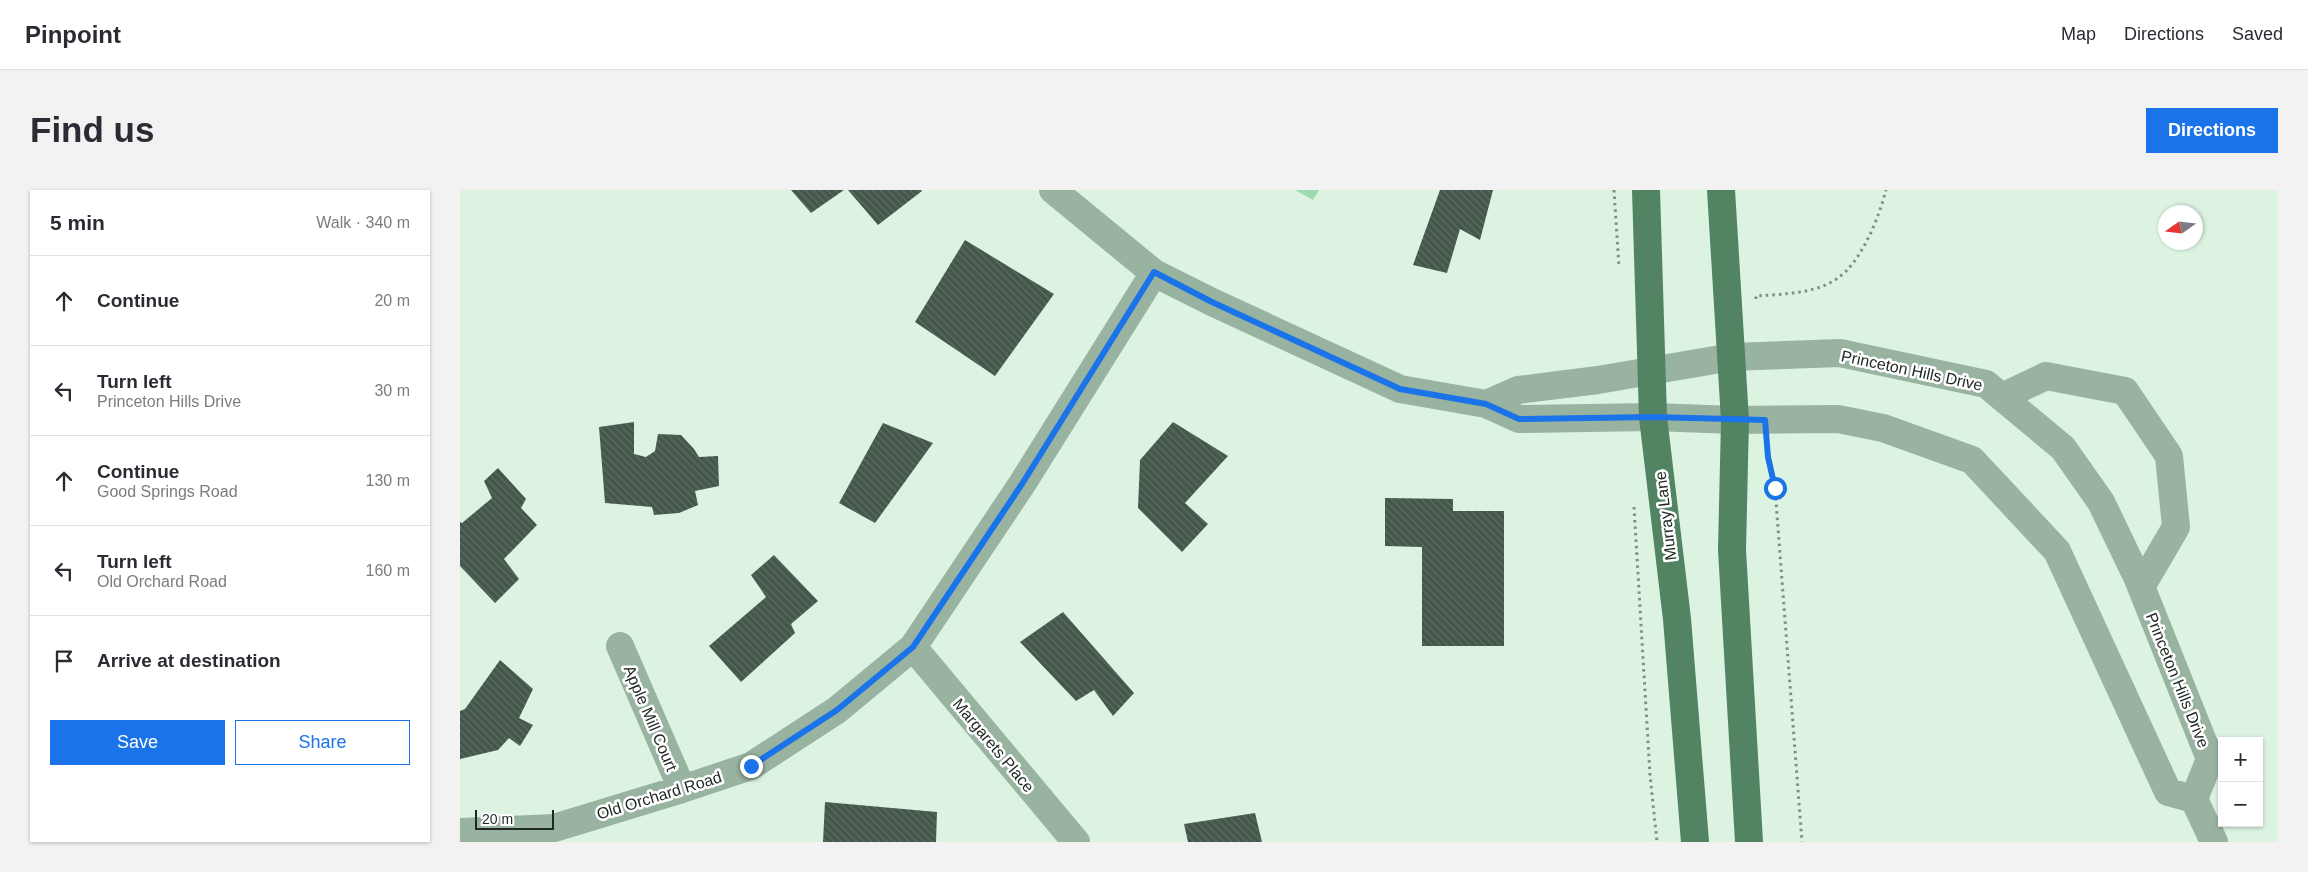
<!DOCTYPE html>
<meta charset="utf-8">
<style>
body{margin:0;font-family:Helvetica,sans-serif;background:#f2f2f3;color:#2b2b33}
.controls{position:absolute;right:15px;bottom:15px;display:grid;overflow:hidden;border-radius:0px;box-shadow:0 1px 4px #0004}
.controls button{width:45px;height:45px;display:grid;place-items:center;padding:0;border:0;border-bottom:1px solid #e1e1e2;background:#fff;color:#2b2b33;font:25px sans-serif}
.compass{position:absolute;left:1698px;top:15px;width:45px;height:45px;border-radius:50%;background:#fff;box-shadow:0 1px 4px #0004;rotate:256deg}
.scale{position:absolute;left:15px;bottom:12px;width:79px;box-sizing:border-box;padding-left:5px;border:2px solid #1f2722;border-top:0;font-size:14px;line-height:18px;white-space:nowrap;color:#1f2722;-webkit-text-stroke:4px #fff;paint-order:stroke}
.stop{position:absolute;width:15px;height:15px;margin:-11px;border:4px solid #1a73e8;border-radius:50%;background:#fff}
.stop.end{background:#1a73e8;border-color:#fff;box-shadow:0 1px 5px #0008}
.list{margin:0;padding:0;list-style:none}
h2{display:flex;justify-content:space-between;align-items:center;height:65px;margin:0;padding:0 20px;font-size:21px}
h2 small{font-size:16px;font-weight:400;color:#7c7c81}
.list li{display:grid;grid-template-columns:32px 1fr auto;gap:15px;align-items:center;box-sizing:border-box;height:90px;padding:0 20px;border-top:1px solid #e1e1e2}
.list b{display:block;font-size:19px;white-space:nowrap}
.list p{margin:0;font-size:16px;white-space:nowrap;color:#7c7c81}
.list em{font-size:16px;font-style:normal;color:#7c7c81}
.actions{display:flex;gap:10px;padding:15px 20px}
.actions a{flex:1;padding:11px 0;border:1px solid #1a73e8;border-radius:0px;text-align:center;font-size:18px;color:#1a73e8}
.actions .main{background:#1a73e8;color:#fff}
.icon{flex:none;width:28px;height:28px;fill:none;stroke:currentColor;stroke-width:2;stroke-linecap:round;stroke-linejoin:round}
.map{position:relative;flex:none;width:1818px;height:652px;overflow:hidden;border-radius:0px}
header{display:flex;align-items:center;gap:30px;box-sizing:border-box;height:70px;padding:0 25px;background:#fff;border-bottom:1px solid #e1e1e2}
header strong{font-size:24px}
nav{display:flex;gap:28px;margin-inline-start:auto;font-size:18px}
.intro{display:flex;align-items:center;justify-content:space-between;box-sizing:border-box;height:120px;padding:0 30px}
h1{margin:0;font-size:35px}
.button{padding:12px 22px;border-radius:0px;background:#1a73e8;color:#fff;font-size:18px;font-weight:700}
main{display:flex;gap:30px;padding:0 30px}
aside{flex:1;background:#fff;border-radius:0px;box-shadow:0 1px 4px #0004}
.map>svg:first-child{display:block}
</style>
<header>
<strong>Pinpoint</strong>
<nav><a>Map</a><a>Directions</a><a>Saved</a></nav>
</header>
<div class="intro"><h1>Find us</h1><a class="button">Directions</a></div>
<main>
<aside>
<h2>5 min<small>Walk · 340 m</small></h2>
<ul class="list">
<li><svg class="icon" aria-label="ahead" viewBox="0 0 24 24"><path d="M12 20V5M6 11l6-6 6 6"/></svg><div><b>Continue</b></div><em>20 m</em></li>
<li><svg class="icon" aria-label="left" viewBox="0 0 24 24"><path d="M17 20v-9H6M10 6l-5 5 5 5"/></svg><div><b>Turn left</b><p>Princeton Hills Drive</p></div><em>30 m</em></li>
<li><svg class="icon" aria-label="ahead" viewBox="0 0 24 24"><path d="M12 20V5M6 11l6-6 6 6"/></svg><div><b>Continue</b><p>Good Springs Road</p></div><em>130 m</em></li>
<li><svg class="icon" aria-label="left" viewBox="0 0 24 24"><path d="M17 20v-9H6M10 6l-5 5 5 5"/></svg><div><b>Turn left</b><p>Old Orchard Road</p></div><em>160 m</em></li>
<li><svg class="icon" aria-label="arrive" viewBox="0 0 24 24"><path d="M6 21V4h12l-3 4 3 4H6"/></svg><div><b>Arrive at destination</b></div></li>
</ul>
<div class="actions"><a class="main">Save</a><a>Share</a></div>
</aside>
<div class="map">
<svg width="1818" height="652" viewBox="0 0 1818 652">
<defs>
<pattern id="building-back-hatch" width="6" height="6" patternUnits="userSpaceOnUse" patternTransform="scale(1.25)"><rect width="6" height="6" fill="#45574a"/><path d="M-1 5l2 2M0 0l6 6M5-1l2 2" fill="none" stroke="#5d6c61"/></pattern>
</defs>
<rect width="100%" height="100%" fill="#dcf3e2"/>
<path fill="#9ddab0" d="M835 0H859L853 10Z"/>
<path fill="url(#building-back-hatch)" d="M331 0H384L351 23Z
M388 0H461L462 1 418 35Z
M980 0H1033L1020 50 1000 39 987 83 953 75Z
M505 50 594 104 535 186 455 132Z
M174 232V264L186 267 195 261 198 244 221 245 234 259 239 267 258 266 259 296 235 301 238 315 219 323 194 325 192 317 145 313 139 237Z
M713 232 768 266 725 313 748 334 722 362 678 318 680 270Z
M423 233 473 253 415 333 379 313Z
M38 278 66 309 61 318 77 335 44 369 59 389 35 413 0 376V332L2 333 32 308 24 291Z
M925 308 993 309V321H1044V456H962V357L925 356Z
M314 365 358 411 331 434 335 443 281 492 249 456 306 407 291 385Z
M603 422 674 503 653 526 634 500 616 511 560 452Z
M40 470 73 499 59 528 73 535 60 556 49 548 38 560 0 569V521L5 519Z
M365 612 477 622 476 652H363Z
M795 623 802 652H728L724 634Z"/>
<g fill="none" stroke-linecap="round" stroke-linejoin="round">
<path stroke="#7f8f84" stroke-width="3" stroke-dasharray="2.5 4" stroke-linecap="butt" d="M1154 0 1159 77
M1296 109V106C1322 104 1356 104 1378 88 1402 71 1419 27 1426 0
M1307 257 1315 299 1342 652
M1174 317 1190 585 1197 652"/>
<path stroke="#99b3a1" stroke-width="28" d="M593 0 694 83 752 112 940 199 1026 214 1059 229 1193 227 1275 230 1378 229 1423 238 1512 270 1597 361 1708 602 1734 609 1750 569 1678 389 1641 312 1603 258 1526 194 1380 163 1272 167 1138 190 1058 200 1026 214
M1542 207 1586 186 1665 201 1709 266 1716 337 1681 397
M160 456 222 599
M453 457 616 652
M1734 609 1754 652
M0 642 94 638 222 599 291 576 377 520 453 457 562 294 694 83"/>
<path stroke="#528362" stroke-width="28" d="M1186 0 1193 227 1217 429 1235 652
M1261 0 1275 230 1272 360 1289 652"/>
</g>
<g fill="none" stroke-linecap="round" stroke-linejoin="round">
<path stroke="#1a73e8" stroke-width="6" d="M291 576 377 520 453 457 562 294 694 82 752 112 940 199 1026 214 1059 229 1193 227 1305 230 1308 267 1315 298"/>
</g>
<g text-anchor="middle" stroke-width="5" stroke-linejoin="round" paint-order="stroke">
<g font-size="16" fill="#1f2722" stroke="#fff">
<text transform="translate(1452 180) rotate(12)" y="6">Princeton Hills Drive</text>
<text transform="translate(1205 326) rotate(-97)" y="6">Murray Lane</text>
<text transform="translate(1718 490) rotate(68)" y="6">Princeton Hills Drive</text>
<text transform="translate(191 528) rotate(67)" y="6">Apple Mill Court</text>
<text transform="translate(534 555) rotate(50)" y="6">Margarets Place</text>
<text transform="translate(199 605) rotate(-17)" y="6">Old Orchard Road</text>
</g>
</g>
</svg>
<div class="controls">
<button>+</button>
<button>−</button>
</div>
<svg class="compass" viewBox="-18 -18 36 36"><path d="M0-13l5 13h-10z" fill="#e53935"/><path d="M0 13l5-13h-10z" fill="#7c7c81"/></svg>
<div class="scale">20 m</div>
<div class="stop" style="left:1315px;top:298px"></div>
<div class="stop end" style="left:291px;top:576px"></div>
</div>
</main>
